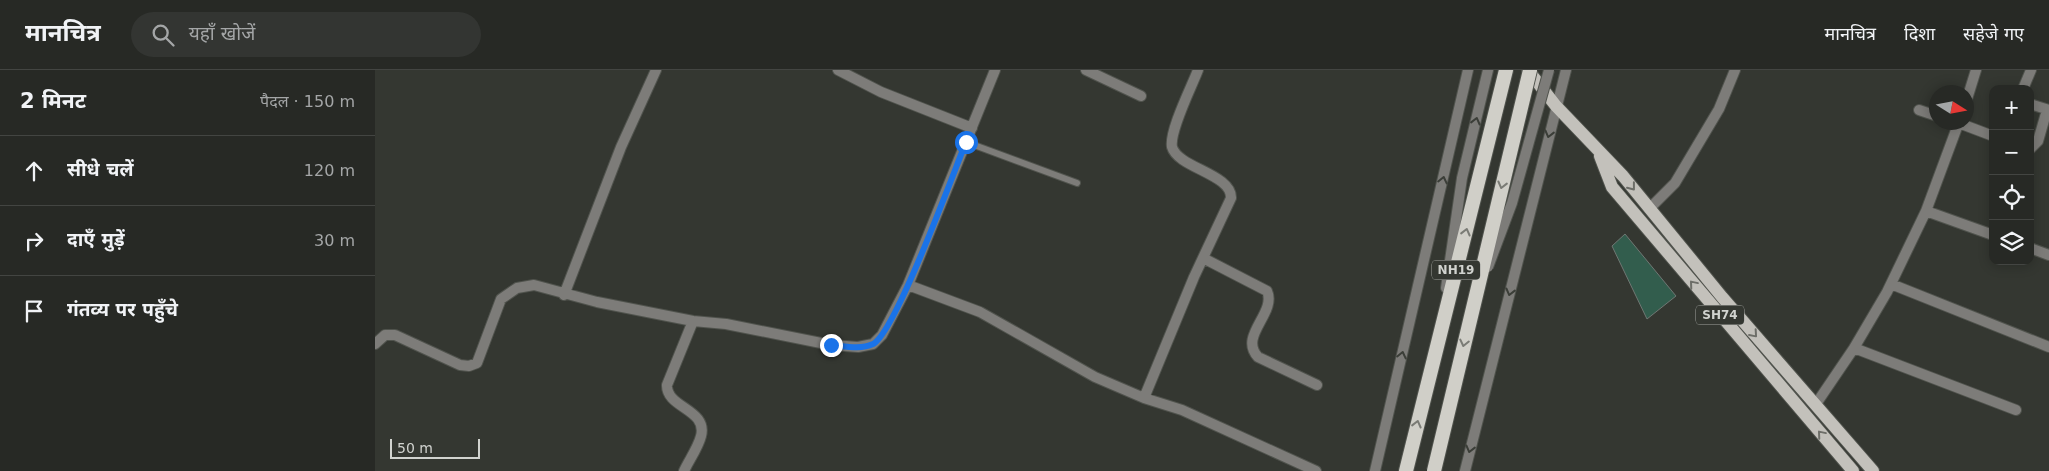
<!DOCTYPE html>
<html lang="hi">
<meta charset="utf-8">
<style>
body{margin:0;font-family:"DejaVu Sans","Noto Sans Devanagari",sans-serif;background:#333532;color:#f1f3f6}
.controls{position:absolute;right:15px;top:15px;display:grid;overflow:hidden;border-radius:10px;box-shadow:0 2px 12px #0003}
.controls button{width:45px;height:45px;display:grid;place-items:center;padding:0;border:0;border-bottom:1px solid #434542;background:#272925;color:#f1f3f6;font:25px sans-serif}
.compass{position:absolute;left:1554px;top:15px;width:45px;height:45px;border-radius:50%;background:#272925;box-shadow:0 2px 12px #0003;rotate:101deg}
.scale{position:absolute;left:15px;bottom:12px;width:90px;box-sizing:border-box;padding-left:5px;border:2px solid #d1d3cf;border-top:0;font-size:14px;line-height:18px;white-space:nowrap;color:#d1d3cf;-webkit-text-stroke:4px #343731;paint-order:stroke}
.stop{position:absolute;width:15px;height:15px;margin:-11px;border:4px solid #1a73e8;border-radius:50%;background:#fff}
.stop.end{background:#1a73e8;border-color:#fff;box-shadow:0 1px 5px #0008}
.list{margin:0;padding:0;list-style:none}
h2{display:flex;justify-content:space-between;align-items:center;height:65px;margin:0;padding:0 20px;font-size:21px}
h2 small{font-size:16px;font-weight:400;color:#a4a6a7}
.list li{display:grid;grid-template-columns:32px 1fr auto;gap:15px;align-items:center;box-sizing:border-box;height:70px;padding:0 20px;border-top:1px solid #434542}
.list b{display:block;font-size:19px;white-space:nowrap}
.list em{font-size:16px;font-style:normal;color:#a4a6a7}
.icon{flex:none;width:28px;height:28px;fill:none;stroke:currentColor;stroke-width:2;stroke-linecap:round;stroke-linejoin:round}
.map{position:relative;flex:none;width:1674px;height:401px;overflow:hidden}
header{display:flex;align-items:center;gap:30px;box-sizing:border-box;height:70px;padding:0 25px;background:#272925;border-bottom:1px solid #434542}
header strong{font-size:24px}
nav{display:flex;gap:28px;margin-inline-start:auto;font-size:18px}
.search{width:350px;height:45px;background:#333532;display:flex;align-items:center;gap:12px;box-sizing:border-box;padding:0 18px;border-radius:28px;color:#a4a6a7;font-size:19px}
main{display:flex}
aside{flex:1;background:#272925}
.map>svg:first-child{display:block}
</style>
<header>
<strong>मानचित्र</strong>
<div class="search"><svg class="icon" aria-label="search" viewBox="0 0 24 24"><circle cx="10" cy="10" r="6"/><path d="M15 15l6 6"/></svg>यहाँ खोजें</div>
<nav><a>मानचित्र</a><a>दिशा</a><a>सहेजे गए</a></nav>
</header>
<main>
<aside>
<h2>2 मिनट<small>पैदल · 150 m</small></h2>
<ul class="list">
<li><svg class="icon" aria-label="ahead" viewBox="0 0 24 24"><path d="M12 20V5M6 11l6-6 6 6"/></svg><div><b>सीधे चलें</b></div><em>120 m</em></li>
<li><svg class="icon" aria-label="right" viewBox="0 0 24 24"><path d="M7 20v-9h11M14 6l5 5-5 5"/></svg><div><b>दाएँ मुड़ें</b></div><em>30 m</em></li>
<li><svg class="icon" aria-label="arrive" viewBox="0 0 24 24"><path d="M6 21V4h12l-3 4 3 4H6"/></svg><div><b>गंतव्य पर पहुँचे</b></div></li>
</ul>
</aside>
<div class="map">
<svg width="1674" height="401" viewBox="0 0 1674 401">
<rect width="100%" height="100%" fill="#343731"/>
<path fill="#325d4d" stroke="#6f7773" d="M1250 164 1301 226 1272 249 1237 176Z"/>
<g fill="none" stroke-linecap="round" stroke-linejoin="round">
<g stroke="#50534d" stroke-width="8">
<path id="service" d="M591 72 702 113"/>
</g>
<g stroke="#50534d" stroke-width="12">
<path id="minor" d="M463 0 506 22 597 58
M711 0 766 26
M1648 19 1656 0
M1592 29 1601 0
M1655 34 1674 40
M1544 40 1562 46
M1581 52 1618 66
M1655 79 1663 71 1672 40
M1274 139 1300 113 1344 39 1360 0
M1551 141 1584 52
M1655 178 1674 185
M828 188 892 221C902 243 863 266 883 287L942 315
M1516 214 1674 277
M533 215 605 242 720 307 769 328 807 340 941 401
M189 225 246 77 281 0
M0 274 10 265H20L85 295 94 296 102 293 126 229 142 218 159 215 222 232 318 251 351 254 456 275 483 277 498 274 507 265 533 215 620 0
M1479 278 1641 340
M769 328 819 207 856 128C857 104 803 98 797 77 794 61 817 16 823 0
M1441 334 1479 278 1512 222 1551 141 1618 165
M309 401C314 390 323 378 326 366 333 339 291 338 292 315L318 251"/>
</g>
<g stroke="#50534d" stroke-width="12">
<path id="tertiary" d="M1071 218 1087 108 1113 0
M1000 401 1093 0
M1090 401 1191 0"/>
</g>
<g stroke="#50534d" stroke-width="14">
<path id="primary" d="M1153 0 1181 36 1248 106 1347 227 1498 401
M1225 86 1237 117 1478 401"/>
</g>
<g stroke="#50534d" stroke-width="16">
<path id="trunk" d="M1031 401 1131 0"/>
</g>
<use href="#service" stroke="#7d7c79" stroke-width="6"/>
<use href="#minor" stroke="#7d7c79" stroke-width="10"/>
<use href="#tertiary" stroke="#7d7c79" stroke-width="10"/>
<use href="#primary" stroke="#c3c1bb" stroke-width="12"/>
<use href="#trunk" stroke="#d0cfc8" stroke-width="14"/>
<g stroke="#50534d" stroke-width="12" stroke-linecap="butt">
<path id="tertiary-bridge" d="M1113 197 1137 133 1174 0"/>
</g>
<g stroke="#50534d" stroke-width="16" stroke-linecap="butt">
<path id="trunk-bridge" d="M1059 401 1155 0"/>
</g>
<use href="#tertiary-bridge" stroke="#7d7c79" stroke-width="10"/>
<use href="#trunk-bridge" stroke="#d0cfc8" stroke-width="14"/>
</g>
<defs><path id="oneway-chevron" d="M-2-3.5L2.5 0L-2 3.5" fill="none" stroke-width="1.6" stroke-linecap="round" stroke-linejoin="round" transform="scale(1.25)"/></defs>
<g stroke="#3b3e38">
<use href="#oneway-chevron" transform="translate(1101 51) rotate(-76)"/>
<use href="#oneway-chevron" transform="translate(1174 64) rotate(104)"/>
<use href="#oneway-chevron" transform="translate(1068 110) rotate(-77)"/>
<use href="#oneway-chevron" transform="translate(1135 222) rotate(104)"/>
<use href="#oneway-chevron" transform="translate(1027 285) rotate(-77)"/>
<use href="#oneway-chevron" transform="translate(1095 379) rotate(104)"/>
</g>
<g stroke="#7a7b75">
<use href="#oneway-chevron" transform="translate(1127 115) rotate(104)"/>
<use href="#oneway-chevron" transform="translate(1091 162) rotate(-76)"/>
<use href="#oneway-chevron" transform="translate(1089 273) rotate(103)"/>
<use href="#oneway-chevron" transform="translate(1042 354) rotate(-76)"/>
</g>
<g stroke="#6d6e68">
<use href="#oneway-chevron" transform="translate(1257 117) rotate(52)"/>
<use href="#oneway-chevron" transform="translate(1318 214) rotate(-130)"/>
<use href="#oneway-chevron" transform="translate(1379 264) rotate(49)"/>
<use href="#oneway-chevron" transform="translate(1446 364) rotate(-130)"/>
</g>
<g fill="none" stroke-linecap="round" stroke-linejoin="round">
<path stroke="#1a73e8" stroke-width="6" d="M456 275C469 276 485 280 498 274 520 263 578 104 591 72"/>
</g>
<g text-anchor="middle" stroke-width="5" stroke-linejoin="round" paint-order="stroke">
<g fill="#343731" stroke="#a2a4a0" stroke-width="1">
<rect x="1057" y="190.5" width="48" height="19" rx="4"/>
<rect x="1321" y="235.5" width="48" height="19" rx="4"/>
</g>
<g font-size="12" font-weight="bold" fill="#d1d3cf">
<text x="1081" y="204">NH19</text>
<text x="1345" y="249">SH74</text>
</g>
</g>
</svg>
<div class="controls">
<button>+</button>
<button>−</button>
<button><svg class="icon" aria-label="locate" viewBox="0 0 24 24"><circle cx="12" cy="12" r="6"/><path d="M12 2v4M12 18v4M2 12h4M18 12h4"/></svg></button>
<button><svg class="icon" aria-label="layers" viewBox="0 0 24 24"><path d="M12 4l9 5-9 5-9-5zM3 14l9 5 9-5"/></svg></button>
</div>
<svg class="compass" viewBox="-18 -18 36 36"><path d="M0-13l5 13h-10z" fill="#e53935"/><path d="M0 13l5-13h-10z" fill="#a4a6a7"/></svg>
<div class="scale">50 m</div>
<div class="stop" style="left:591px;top:72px"></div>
<div class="stop end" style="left:456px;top:275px"></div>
</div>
</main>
